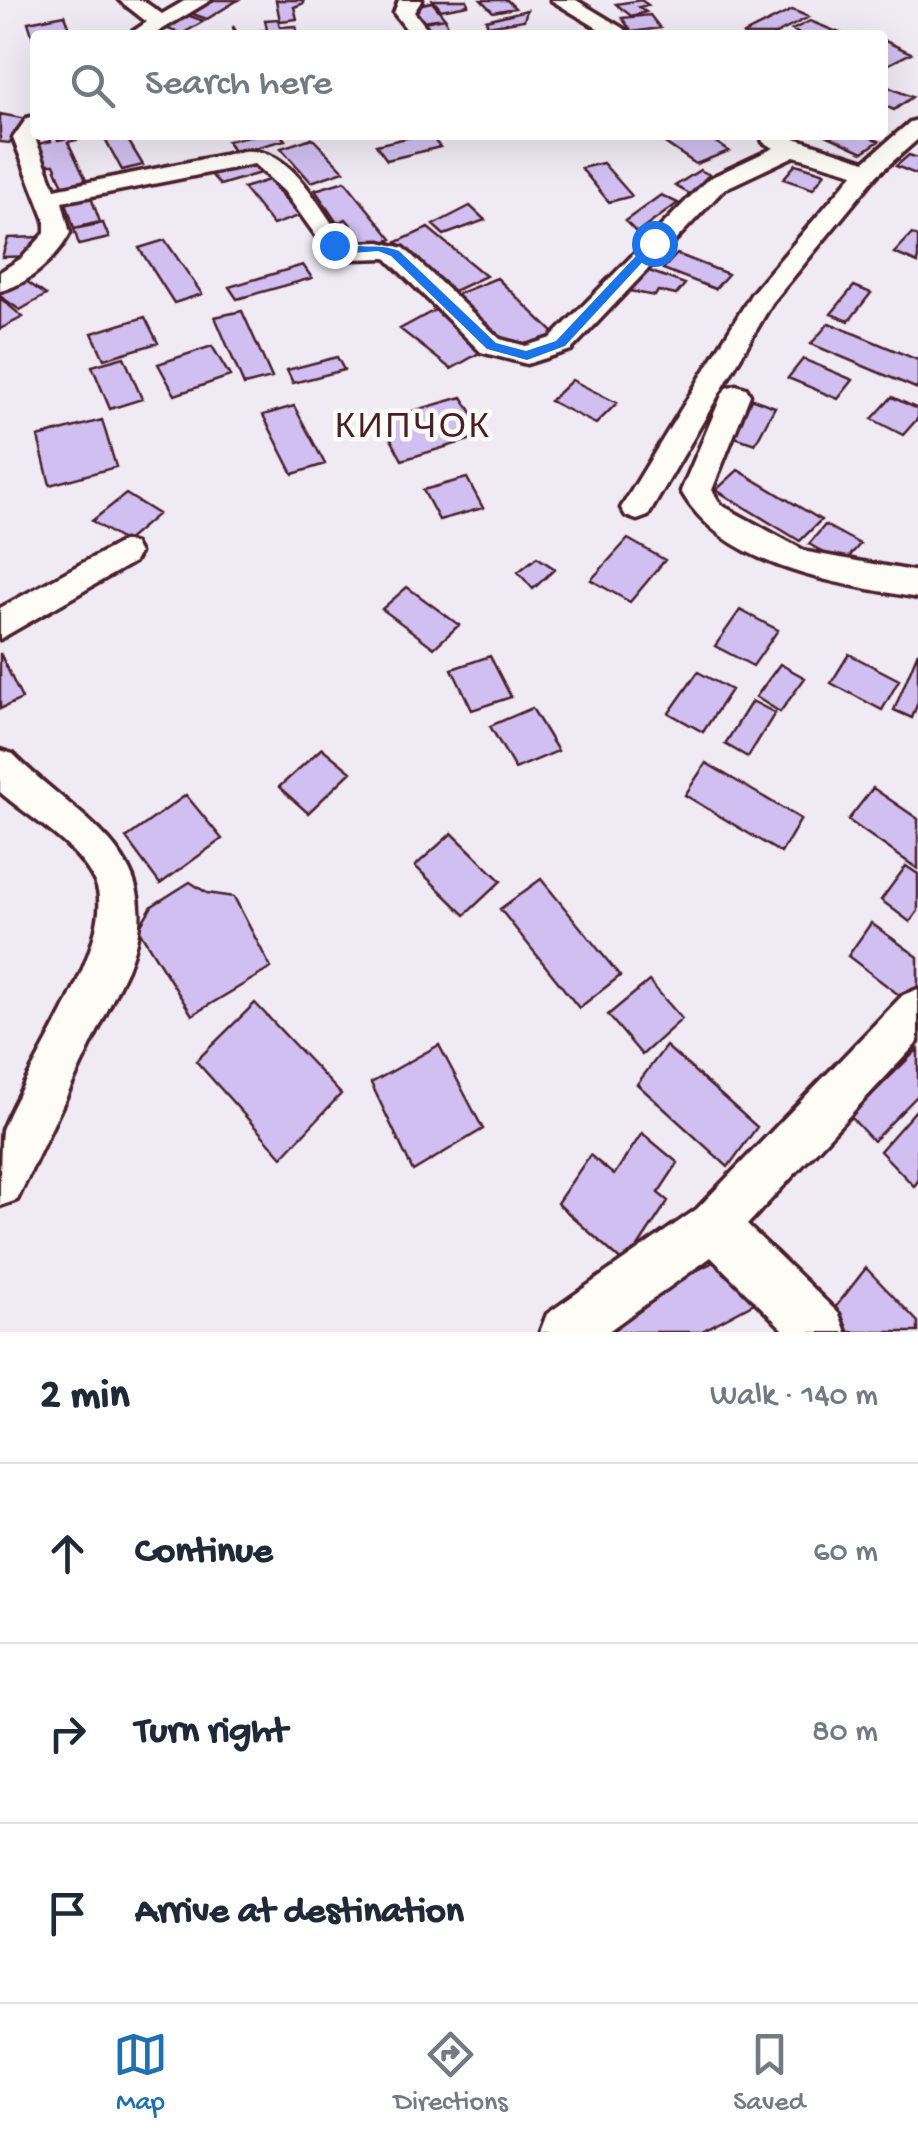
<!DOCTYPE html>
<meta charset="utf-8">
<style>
body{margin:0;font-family:"Gochi Hand",sans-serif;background:#f6f6f7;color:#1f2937}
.stop{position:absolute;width:30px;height:30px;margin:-22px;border:8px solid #1a73e8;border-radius:50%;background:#fff}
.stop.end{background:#1a73e8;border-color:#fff;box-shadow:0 2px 10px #0008}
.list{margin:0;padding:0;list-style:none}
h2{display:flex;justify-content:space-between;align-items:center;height:130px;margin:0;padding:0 40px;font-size:42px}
h2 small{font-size:32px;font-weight:400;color:#747a83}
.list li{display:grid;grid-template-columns:65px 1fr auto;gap:30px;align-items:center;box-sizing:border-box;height:180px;padding:0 40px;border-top:2px solid #e0e1e3}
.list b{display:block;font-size:38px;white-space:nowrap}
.list em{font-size:32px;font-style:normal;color:#747a83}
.icon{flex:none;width:55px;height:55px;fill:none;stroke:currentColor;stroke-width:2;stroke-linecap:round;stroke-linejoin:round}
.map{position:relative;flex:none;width:918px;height:1332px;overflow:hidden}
.search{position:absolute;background:#fff;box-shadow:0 10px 40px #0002;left:30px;right:30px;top:30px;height:110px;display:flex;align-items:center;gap:25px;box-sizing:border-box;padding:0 35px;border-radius:10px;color:#747a83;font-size:38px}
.sheet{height:670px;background:#fff}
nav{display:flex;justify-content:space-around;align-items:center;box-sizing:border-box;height:140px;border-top:2px solid #e0e1e3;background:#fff;font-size:28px;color:#747a83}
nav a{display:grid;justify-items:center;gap:5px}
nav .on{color:#1f6fb2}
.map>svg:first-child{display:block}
</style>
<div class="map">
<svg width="918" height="1332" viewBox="0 0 918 1332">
<rect width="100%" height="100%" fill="#f0eaf5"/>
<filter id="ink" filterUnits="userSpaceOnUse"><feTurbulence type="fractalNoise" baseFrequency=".01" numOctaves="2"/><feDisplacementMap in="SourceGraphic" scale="20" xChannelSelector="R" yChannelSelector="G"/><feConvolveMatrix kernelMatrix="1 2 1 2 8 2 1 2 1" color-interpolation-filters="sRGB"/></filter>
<g filter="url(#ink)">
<path fill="#d0bff0" stroke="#4a1f2b" stroke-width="2.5" d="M212 0H238L207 19 190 13Z
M276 0H303L304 3 294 7 297 19 280 21Z
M433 0H467L468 5 441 10Z
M481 0H507L515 8 493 12Z
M641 0 648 5 639 7 646 12 631 16 616 4Z
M432 2 445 18 421 21 408 7Z
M527 10 524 20 488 26 486 20Z
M792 10 809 17 774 35H742Z
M65 15 71 32 33 38 28 22Z
M187 15 204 21 182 34 165 28Z
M650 15 660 28 632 32 622 18Z
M445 18 451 34 427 35 418 23Z
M278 19 280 27 296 26 298 35H224L234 33 233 26 237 33 267 30 265 20Z
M810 21 842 34 802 35 792 30Z
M883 40 911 53 889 64 883 61Z
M883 85 912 97 894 110 883 105Z
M0 114 32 120 9 143 0 142Z
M49 135H56L58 140 83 135 84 138 68 142 86 180 63 186 54 164H46L38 144 51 141Z
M93 135H125L143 165 122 170 104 137 95 139Z
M254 135H281L285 140 234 153 227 141Z
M419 135H430L440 147 387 160 376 145Z
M678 135H705L729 151 696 164 662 141Z
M826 135H866L879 141 863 152Z
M312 138 344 171 311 182 281 148Z
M909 155 918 158V175L896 166Z
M250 161 260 173 220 185 210 173Z
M603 163 632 196 609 202 581 168Z
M796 164 825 173 813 189 783 179Z
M700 170 718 179 692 195 675 186Z
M269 180 299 216 273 225 243 188Z
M345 181 392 239 370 248 346 219 337 223 315 190Z
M661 195 678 203 637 233 625 221Z
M91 197 100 222 74 228 66 202Z
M470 206 485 220 444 235 433 225Z
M103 223 109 238 79 245 74 229Z
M428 228 486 276 454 291 397 242Z
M912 234 918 237V263L894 253Z
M40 237 35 256 2 257 8 238Z
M165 240 202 294 174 303 139 248Z
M677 254 728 274 715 289 663 269Z
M303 265 312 278 237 299 229 287Z
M641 268 685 284 676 295 658 291 655 296 630 291 624 287Z
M497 278 555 334 512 352 455 295Z
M23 279 46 295 20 310 0 296V292Z
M854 286 871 293 849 321 831 314Z
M0 298 23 317 0 329Z
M435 310 486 349 451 369 400 329Z
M242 311 272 378 244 385 215 317Z
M145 317 158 343 104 359 92 333Z
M829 323 918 360V389L811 344Z
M212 346 230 376 175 395 158 364Z
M124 357 142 399 110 409 92 366Z
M337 357 344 370 293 383 287 370Z
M803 359 853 380 838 399 788 378Z
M572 380 617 403 596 424 550 401Z
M462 397 486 435 402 460 381 420Z
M892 397 918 409V418L903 435 872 419Z
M750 398 775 407 755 444 729 435Z
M294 406 325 464 293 474 263 415Z
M102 420 116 467 50 485 38 437Z
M738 470 821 520 800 541 716 490Z
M467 478 483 508 439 520 423 490Z
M126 494 158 514 125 542 92 521Z
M825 525 860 544 843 564 809 544Z
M628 539 665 560 630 602 591 580Z
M537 557 555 569 533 589 518 572Z
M407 587 459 625 434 648 382 609Z
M740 610 778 630 753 666 715 646Z
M918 652V702L912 718 894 710Z
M0 653 22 699 0 709Z
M849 654 899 680 882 710 831 683Z
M490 656 511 697 472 710 452 669Z
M780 664 805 678 780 712 756 697Z
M698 672 731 690 703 732 669 713Z
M752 701 775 713 748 757 725 744Z
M532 708 558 751 515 769 490 726Z
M322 748 351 772 308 813 279 787Z
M706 763 801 819 781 853 685 795Z
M873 788 918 819V869L848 820Z
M186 795 222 839 160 884 126 838Z
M452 833 501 881 465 915 415 866Z
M906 866 918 874V911L910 922 881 900Z
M541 879 620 976 579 1008 500 909Z
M190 882 207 893 234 897 271 968 192 1015 138 929 152 906Z
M871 923 918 957V997L912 1005 848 956Z
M649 981 682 1019 642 1055 608 1015Z
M255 1003 341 1094 282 1157 196 1061Z
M439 1045 483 1129 413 1171 371 1083Z
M666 1046 757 1127 728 1167 637 1084Z
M918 1049V1095L873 1141 850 1116Z
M917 1109 918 1181 914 1186 880 1151Z
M642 1133 678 1163 658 1193 668 1201 626 1265 557 1203 590 1155 614 1175Z
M731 1253 756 1302 700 1332H577Z
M866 1268 918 1322V1332H848L831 1313Z"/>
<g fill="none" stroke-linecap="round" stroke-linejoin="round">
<g stroke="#4a1f2b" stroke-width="7">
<path id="street" d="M119 0H142L162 14 186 0H211L153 35H128L147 22Z
M399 0H422L414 12 432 35H411L394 13Z
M551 0H576L634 35H609Z
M35 116V138L55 189 243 151C294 146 318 210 347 243L380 242 404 248 500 339 526 346 551 338 708 179 774 148 763 142 761 135H785L865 161 910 122 918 120V139L877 175 772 303 648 516 637 520 626 516 621 508 752 293 854 173 794 156 724 189 571 350 527 364 481 352 386 258 353 259 329 254 284 191 254 164 62 202 70 233C56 259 29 284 0 291V272L22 258 45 233V220L13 138 27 118Z
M736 385 746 388 750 395 712 490 721 505 807 552 918 572V598C837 583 725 569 681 491L722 395 726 388Z
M123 541 134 544 139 553 134 562 0 639V608Z
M0 750 13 754C78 821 174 855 127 969L17 1200 0 1206C0 1184 0 1151 2 1130 23 1073 121 937 95 882 76 843 31 819 0 792Z
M918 989V1042L747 1225 839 1314 846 1332H786L711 1257 607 1332H540L547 1314 697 1209 903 995Z"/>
</g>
<use href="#street" fill="#fdfcf7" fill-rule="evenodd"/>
</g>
</g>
<path fill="#1a73e8" d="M334 241C355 251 377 242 399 251L496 343 526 351 556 341 650 241 660 243 565 346 527 360 487 349 391 256 378 251 339 254 328 245Z"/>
<g text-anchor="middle" stroke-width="9" stroke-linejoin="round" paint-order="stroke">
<g font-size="35" letter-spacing="2.5" fill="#4a1f2b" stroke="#fdfcf7">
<text x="413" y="437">КИПЧОК</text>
</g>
</g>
</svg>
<div class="stop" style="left:654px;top:243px"></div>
<div class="stop end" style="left:334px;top:245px"></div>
<div class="search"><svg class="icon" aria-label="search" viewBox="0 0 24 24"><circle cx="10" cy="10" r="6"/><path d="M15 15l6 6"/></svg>Search here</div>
</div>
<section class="sheet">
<h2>2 min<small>Walk · 140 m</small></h2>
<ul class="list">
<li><svg class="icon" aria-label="ahead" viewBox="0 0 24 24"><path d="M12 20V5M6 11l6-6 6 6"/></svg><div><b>Continue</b></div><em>60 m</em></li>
<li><svg class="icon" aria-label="right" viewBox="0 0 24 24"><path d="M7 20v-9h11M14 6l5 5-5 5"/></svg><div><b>Turn right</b></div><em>80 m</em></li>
<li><svg class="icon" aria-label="arrive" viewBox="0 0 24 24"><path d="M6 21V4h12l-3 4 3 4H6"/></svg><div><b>Arrive at destination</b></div></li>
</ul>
</section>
<nav>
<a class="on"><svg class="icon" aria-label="map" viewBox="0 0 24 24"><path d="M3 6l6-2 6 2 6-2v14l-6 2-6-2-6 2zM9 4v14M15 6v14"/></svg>Map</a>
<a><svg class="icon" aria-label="directions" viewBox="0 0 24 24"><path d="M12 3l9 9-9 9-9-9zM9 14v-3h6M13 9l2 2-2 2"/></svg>Directions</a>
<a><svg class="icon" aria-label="saved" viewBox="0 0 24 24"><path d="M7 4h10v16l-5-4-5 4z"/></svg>Saved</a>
</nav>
